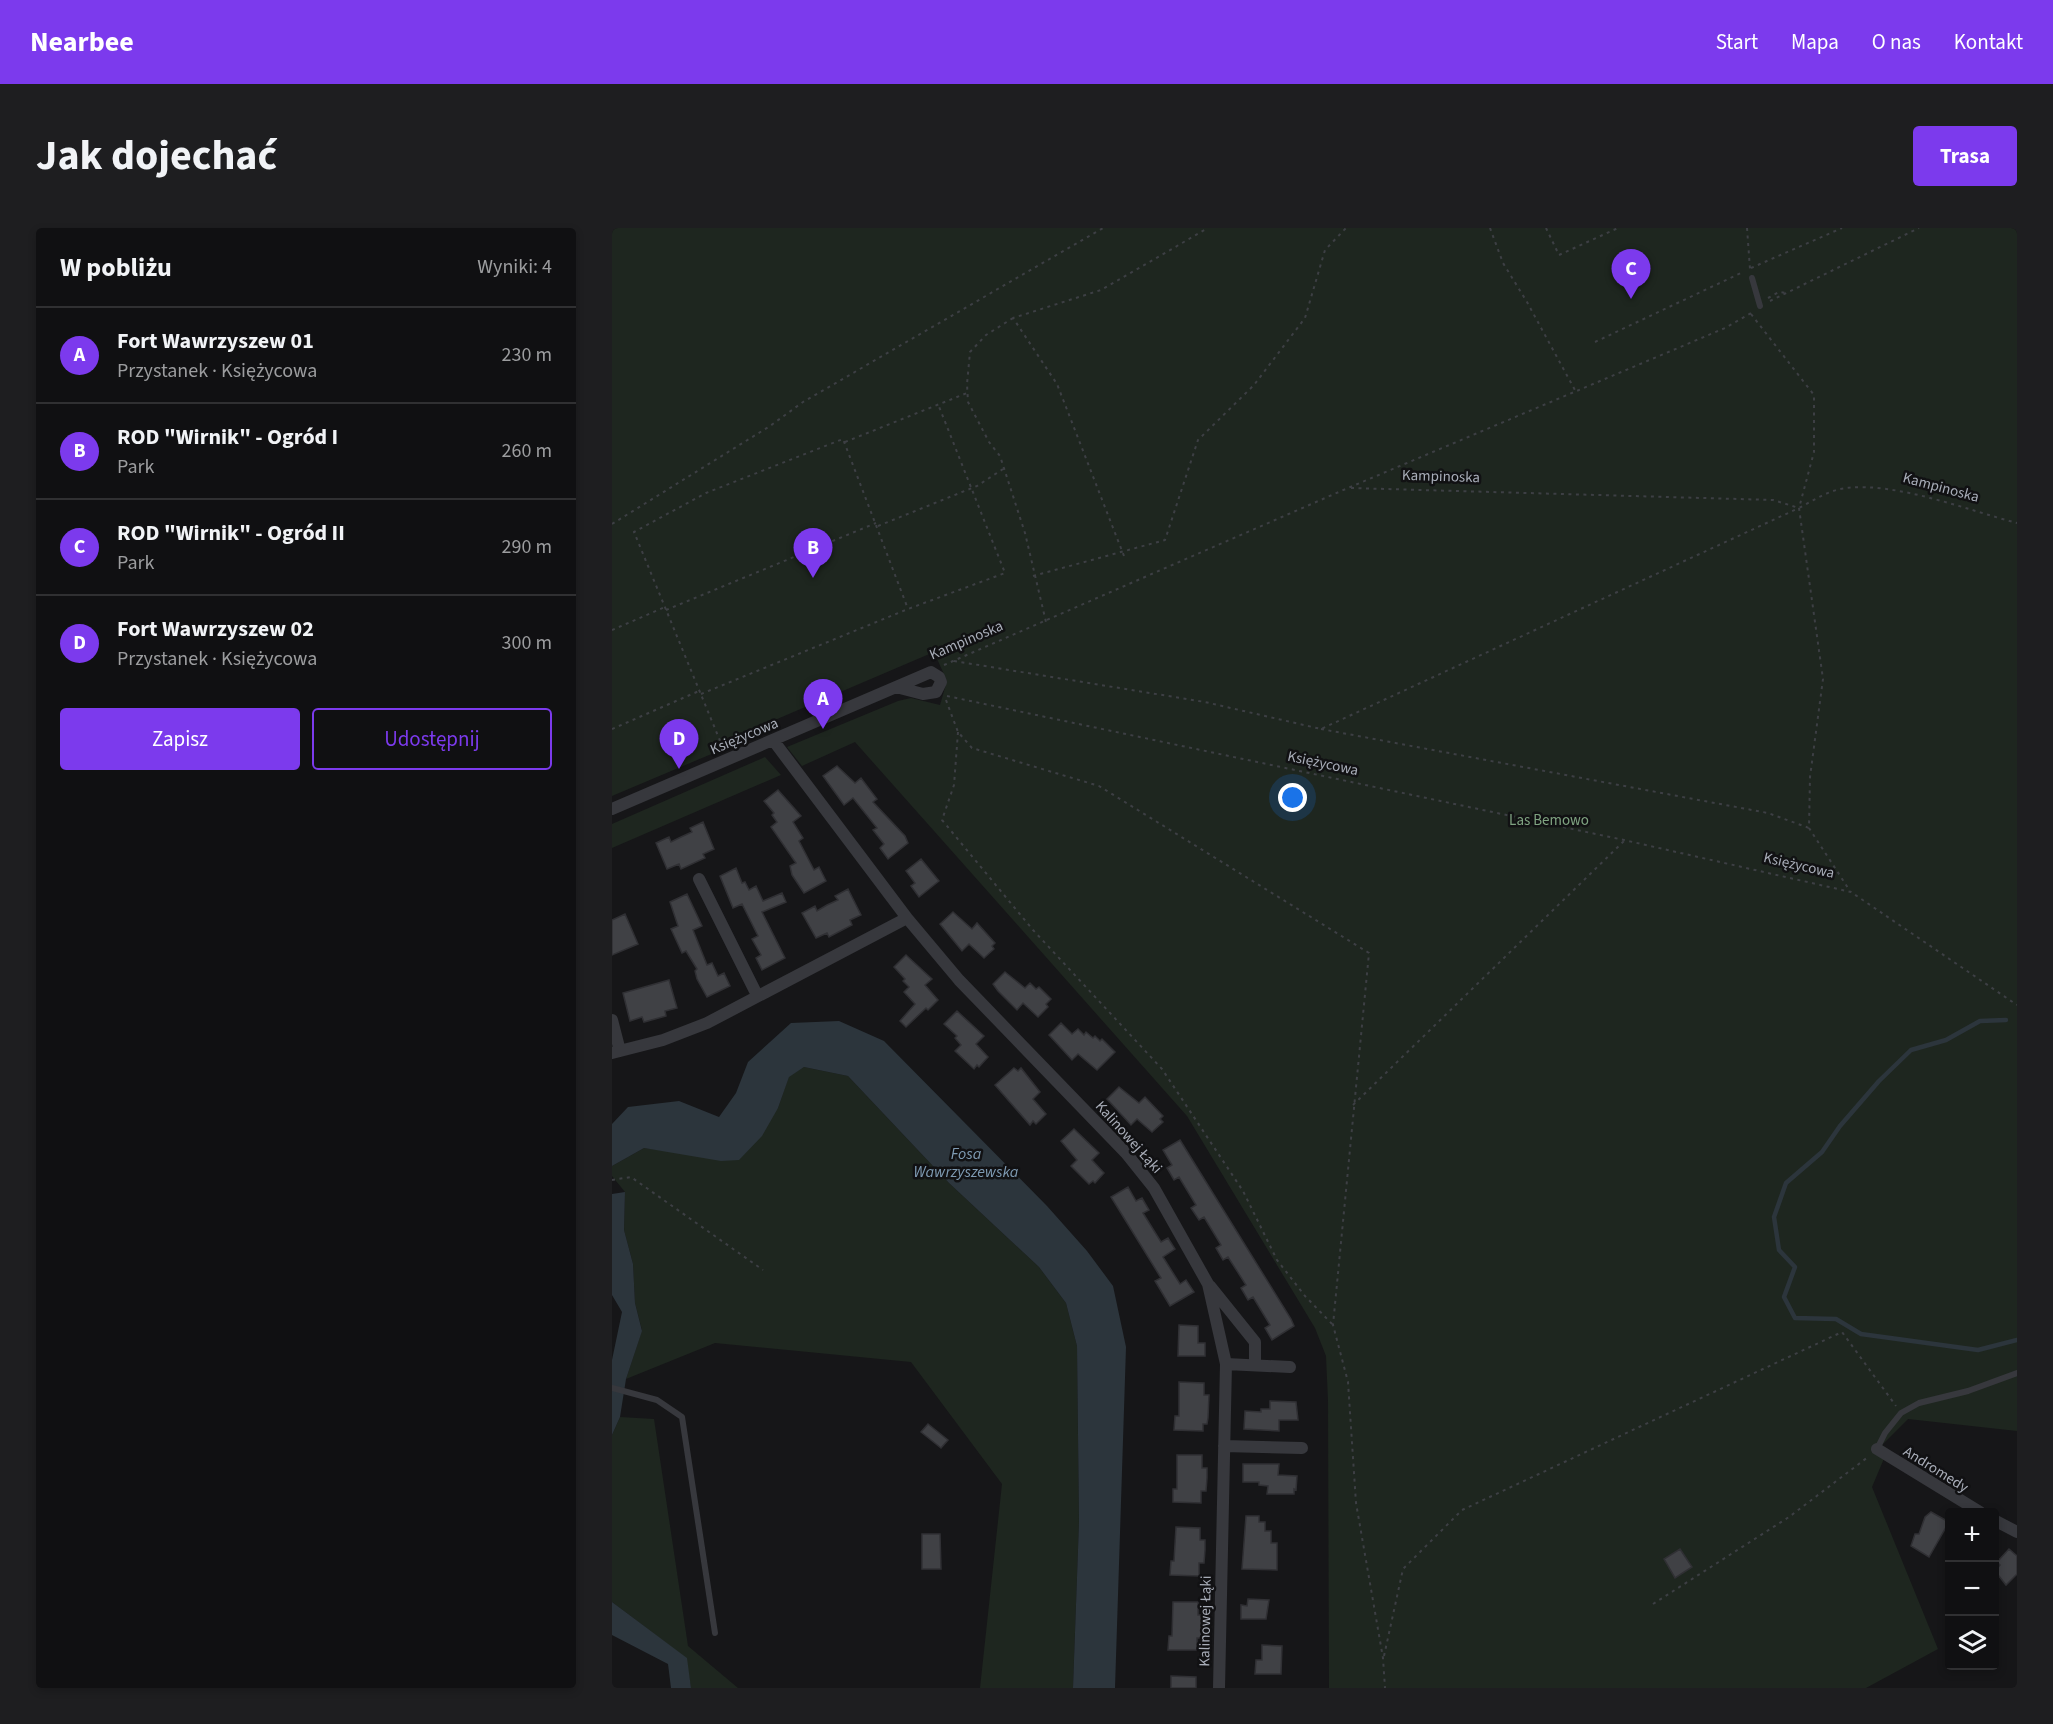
<!DOCTYPE html>
<html lang="pl">
<meta charset="utf-8">
<style>
body{margin:0;font-family:"Source Sans 3",sans-serif;background:#1e1e20;color:#f1f3f6}
.controls{position:absolute;right:18px;bottom:18px;display:grid;overflow:hidden;border-radius:6px;box-shadow:0 3px 9px #0003}
.controls button{width:54px;height:54px;display:grid;place-items:center;padding:0;border:0;border-bottom:2px solid #303032;background:#101012;color:#f1f3f6;font:30px sans-serif}
.you{position:absolute;left:681px;top:570px;width:21px;height:21px;margin:-15px;border:4px solid #fff;border-radius:50%;background:#1a73e8;box-shadow:0 0 0 9px #1a73e833}
.badge{display:grid;place-items:center;width:39px;height:39px;border-radius:50%;background:#7c3aed;color:#fff;font-size:20px;font-weight:700}
.pin{position:absolute;translate:-50% -50px;filter:drop-shadow(0 2px 3px #0008)}
.pin::after{content:'';position:absolute;top:32px;width:21px;height:18px;background:inherit;clip-path:polygon(0 0,100% 0,50% 100%)}
.list{margin:0;padding:0;list-style:none}
h2{display:flex;justify-content:space-between;align-items:center;height:78px;margin:0;padding:0 24px;font-size:26px}
h2 small{font-size:20px;font-weight:400;color:#9c9d9f}
.list li{display:grid;grid-template-columns:39px 1fr auto;gap:18px;align-items:center;box-sizing:border-box;height:96px;padding:0 24px;border-top:2px solid #303032}
.list b{display:block;font-size:22px;white-space:nowrap}
.list p{margin:0;font-size:20px;white-space:nowrap;color:#9c9d9f}
.list em{font-size:20px;font-style:normal;color:#9c9d9f}
.actions{display:flex;gap:12px;padding:18px 24px}
.actions a{flex:1;padding:14px 0;border:2px solid #7c3aed;border-radius:6px;text-align:center;font-size:21px;color:#7c3aed}
.actions .main{background:#7c3aed;color:#fff}
.icon{flex:none;width:33px;height:33px;fill:none;stroke:currentColor;stroke-width:2;stroke-linecap:round;stroke-linejoin:round}
.map{position:relative;flex:none;width:1405px;height:1460px;overflow:hidden;border-radius:6px}
header{display:flex;align-items:center;gap:36px;box-sizing:border-box;height:84px;padding:0 30px;background:#7c3aed;color:#fff}
header strong{font-size:28px}
nav{display:flex;gap:33px;margin-inline-start:auto;font-size:21px}
.intro{display:flex;align-items:center;justify-content:space-between;box-sizing:border-box;height:144px;padding:0 36px}
h1{margin:0;font-size:42px}
.button{padding:15px 27px;border-radius:6px;background:#7c3aed;color:#fff;font-size:21px;font-weight:700}
main{display:flex;gap:36px;padding:0 36px}
aside{flex:1;background:#101012;border-radius:6px;box-shadow:0 3px 9px #0003}
.map>svg:first-child{display:block}
</style>
<header>
<strong>Nearbee</strong>
<nav><a>Start</a><a>Mapa</a><a>O nas</a><a>Kontakt</a></nav>
</header>
<div class="intro"><h1>Jak dojechać</h1><a class="button">Trasa</a></div>
<main>
<aside>
<h2>W pobliżu<small>Wyniki: 4</small></h2>
<ul class="list">
<li><span class="badge">A</span><div><b>Fort Wawrzyszew 01</b><p>Przystanek · Księżycowa</p></div><em>230 m</em></li>
<li><span class="badge">B</span><div><b>ROD &quot;Wirnik&quot; - Ogród I</b><p>Park</p></div><em>260 m</em></li>
<li><span class="badge">C</span><div><b>ROD &quot;Wirnik&quot; - Ogród II</b><p>Park</p></div><em>290 m</em></li>
<li><span class="badge">D</span><div><b>Fort Wawrzyszew 02</b><p>Przystanek · Księżycowa</p></div><em>300 m</em></li>
</ul>
<div class="actions"><a class="main">Zapisz</a><a>Udostępnij</a></div>
</aside>
<div class="map">
<svg width="1405" height="1460" viewBox="0 0 1405 1460">
<rect width="100%" height="100%" fill="#161618"/>
<path fill="#1e261f" d="M0 0H1405V1203L1296 1191 1270 1217 1276 1221 1260 1259 1326 1421 1254 1460H717L716 1173 714 1128 703 1100 575 888 243 514 190 538 175 519 286 473 299 470 328 477 335 453 322 424 128 507 116 519 0 568Z
M153 529 169 547 0 620V596Z
M192 839 236 848 337 955 427 1039 454 1075 465 1118 467 1294 461 1460H368L390 1256 299 1134 103 1115 14 1151 30 1102 23 1075 21 1036 12 1002 13 964 0 948V938L32 920 70 925 166 880 177 848Z
M8 1189 42 1191 76 1418 126 1460H79L74 1430 0 1374V1207Z"/>
<path fill="#2c353c" d="M227 793 272 813 435 978 475 1023 501 1058 514 1119 503 1460H461L467 1294 465 1118 454 1075 427 1039 337 955 236 848 192 839 177 849 166 880 150 908 127 932 109 933 32 920 0 938V896L16 879 67 873 107 889 124 865 136 834 179 795Z
M13 964 12 1002 21 1036 23 1075 30 1103 14 1151 8 1189 0 1207V1132L10 1084 0 1067V966Z
M0 1374 75 1430 79 1460H59L56 1436 0 1407Z"/>
<g fill="none" stroke-linecap="round" stroke-linejoin="round">
<path stroke="#2c353c" stroke-width="4.5" d="M1394 792 1368 793 1334 812 1299 822 1267 853 1228 898 1210 924 1174 955 1162 989 1167 1022 1183 1039 1172 1069 1183 1090 1224 1091 1249 1106 1366 1122 1405 1112"/>
</g>
<path fill="#404145" stroke="#303034" stroke-width="1.5" d="M225 538 243 555 249 550 265 571 261 574 293 608 296 615 276 631 268 620 272 616 261 602 265 600 241 570 232 577 211 548Z
M166 562 189 588 181 594 191 610 187 613 202 642 207 639 214 653 192 665 180 647 178 638 184 635 159 599 165 594 160 587 162 585 152 573Z
M91 594 102 621 91 626 93 630 69 641 67 636 55 641 44 615 57 609 59 614 69 609 80 604 78 600Z
M309 631 327 653 307 669 299 658 303 655 294 643Z
M124 640 130 655 133 654 137 662 144 658 151 673 170 665 174 674 150 684 173 730 150 742 144 730 149 727 140 711 146 708 130 676 121 680 108 648Z
M236 661 249 687 238 692 240 697 217 709 215 705 204 710 190 685 203 678 205 683 215 677 226 672 223 668Z
M75 666 90 698 81 702 95 737 100 735 106 748 112 745 118 758 95 769 85 751 83 743 85 741 74 723 70 725 59 701 66 698 58 674Z
M341 684 360 701 365 695 383 715 380 718 382 721 372 730 357 716 350 723 328 696Z
M13 686 26 716 0 727V692Z
M294 727 320 751 313 757 326 772 316 782 314 780 294 799 288 793 303 776 292 764 297 759 291 753 293 751 282 739Z
M393 744 413 760 418 755 424 761 427 759 439 771 434 776 436 779 426 789 411 775 405 782 386 763 381 756Z
M57 752 65 780 53 783 54 788 32 794 30 789 18 793 11 765Z
M345 783 372 808 364 816 376 829 367 839 365 837 362 841 343 823 349 817 343 810 345 808 332 796Z
M449 795 460 806 466 801 472 807 474 804 481 810 483 808 488 813 490 811 503 824 485 842 466 826 460 832 437 807Z
M402 840 406 843 409 840 428 864 421 871 434 886 424 896 421 893 418 897 383 857Z
M507 859 527 875 533 869 551 888 548 891 551 894 540 904 525 891 519 897 495 871Z
M462 901 487 925 480 932 492 945 483 955 481 953 477 956 459 938 465 932 449 913Z
M568 912 679 1091 682 1098 660 1112 653 1100 658 1097 641 1069 636 1072 629 1060 634 1057 616 1029 611 1032 604 1020 609 1017 592 989 587 992 579 980 584 977 567 949 562 952 555 940 560 937 551 922Z
M516 959 524 973 530 970 537 982 531 985 549 1014 556 1010 563 1021 551 1029 568 1056 574 1052 582 1064 558 1078 543 1053 549 1050 499 969Z
M567 1097 586 1098V1115H593V1128H566Z
M567 1154 592 1155V1167H597L596 1190 595 1196H591V1203L562 1202 563 1188H567Z
M658 1173 684 1174 686 1192H667V1203L632 1201 633 1183 649 1184V1181H658Z
M316 1196 336 1212 329 1220 309 1204Z
M565 1227H590V1240H595V1250L594 1263H589V1275L561 1274V1261H565Z
M631 1236H667L666 1247 685 1248 684 1262 682 1261V1266H655L656 1258 647 1257V1254H631Z
M1319 1284 1337 1294 1317 1329 1299 1318 1303 1306H1307L1313 1289Z
M634 1288H647V1294H653V1303H659V1315H665V1342L630 1341Z
M564 1299 588 1300V1312H593V1322L592 1335H587V1348L558 1347 559 1333H562Z
M310 1306H328L329 1341H310Z
M1068 1321 1080 1339 1063 1350 1052 1331Z
M1397 1321 1405 1328V1346L1394 1357 1383 1343 1388 1337 1385 1334Z
M636 1371 657 1372 654 1391H629V1377L635 1378Z
M561 1374H586V1387H591L590 1410H585V1422H556L557 1408H560Z
M650 1417 670 1418 669 1446H643L644 1432H650Z
M559 1448 584 1449V1460H559Z"/>
<g fill="none" stroke-linecap="round" stroke-linejoin="round">
<path stroke="#3d3f44" stroke-width="2" stroke-dasharray="3 4.5" stroke-linecap="butt" d="M878 0 891 35 915 74 964 164
M934 0 947 27 1006 0
M1135 0 1138 41
M1139 40 1230 0
M1156 70 1167 64 1174 65
M1158 73 1307 0
M1139 86 1202 167V224L1187 280 1211 451 1198 549 1197 600 1238 663
M401 90 374 107 358 124 355 156 356 174 377 214 388 228 413 305 434 394
M983 114 1131 44
M233 214 355 165
M739 260 1161 272 1187 280C1202 272 1217 262 1234 260 1285 254 1355 282 1405 295
M0 296 158 198 191 174 491 0
M266 298 365 258 391 241
M512 328 445 156 401 90 489 62 596 0
M421 348 553 312 586 212 642 157 693 90 713 22 734 0
M54 382 264 295
M0 402 53 379
M342 433 593 474 709 501 1187 280
M332 437 736 260 1113 100 1141 84
M89 466 296 381 393 345 326 176
M335 468 1012 612 1239 664 1405 777
M334 472 346 504 360 520 487 558 757 725 721 1097 736 1154 744 1275 771 1430 773 1460
M0 501 87 463
M709 501 1156 585 1197 600
M346 504 342 557 330 592 421 702 550 841 631 963 665 1032 693 1068 721 1097
M111 520 22 304 94 265 231 211 296 381
M741 877 1012 613
M0 952 19 949 151 1042
M1041 1376 1177 1289 1256 1229
M772 1428 791 1341 850 1282 1230 1104 1284 1178"/>
<path stroke="#37383d" stroke-width="6" d="M1140 50 1148 78
M0 1160 45 1172 70 1189 103 1405
M1265 1221 1273 1205 1289 1185 1307 1175 1356 1163 1405 1145"/>
<path stroke="#37383d" stroke-width="12" d="M161 512 295 690 347 752 514 925 542 960 596 1056 614 1136 607 1460
M0 581 284 459 311 466 324 464 329 454 327 449 319 444 284 459
M87 651 145 767
M0 792 8 823
M0 825 51 812 95 795 295 690
M598 1058 643 1114V1137
M614 1136 678 1139
M612 1218 690 1220
M1265 1221 1368 1284
M1382 1292 1405 1304"/>
</g>
<g text-anchor="middle" stroke-width="5" stroke-linejoin="round" paint-order="stroke">
<g font-size="15" fill="#a8adb8" stroke="#111113">
<text transform="translate(829 248) rotate(2)" y="5">Kampinoska</text>
<text transform="translate(1329 259) rotate(15)" y="5">Kampinoska</text>
<text transform="translate(354 412) rotate(-23)" y="5">Kampinoska</text>
<text transform="translate(132 508) rotate(-23)" y="5">Księżycowa</text>
<text transform="translate(711 535) rotate(12)" y="5">Księżycowa</text>
<text transform="translate(1187 637) rotate(13)" y="5">Księżycowa</text>
<text transform="translate(517 909) rotate(48)" y="5">Kalinowej Łąki</text>
<text transform="translate(1324 1241) rotate(32)" y="5">Andromedy</text>
<text transform="translate(593 1393) rotate(-89)" y="5">Kalinowej Łąki</text>
</g>
<g font-size="15" fill="#7fa381" stroke="#111113">
<text x="937" y="597">Las Bemowo</text>
</g>
<g font-size="16" font-style="italic" fill="#7f9bb3" stroke="#111113">
<text x="354" y="931">Fosa<tspan x="354" dy="18">Wawrzyszewska</tspan></text>
</g>
</g>
</svg>
<div class="controls">
<button>+</button>
<button>−</button>
<button><svg class="icon" aria-label="layers" viewBox="0 0 24 24"><path d="M12 4l9 5-9 5-9-5zM3 14l9 5 9-5"/></svg></button>
</div>
<div class="you"></div>
<div class="pin badge" style="left:211px;top:501px">A</div>
<div class="pin badge" style="left:201px;top:350px">B</div>
<div class="pin badge" style="left:1019px;top:71px">C</div>
<div class="pin badge" style="left:67px;top:541px">D</div>
</div>
</main>
